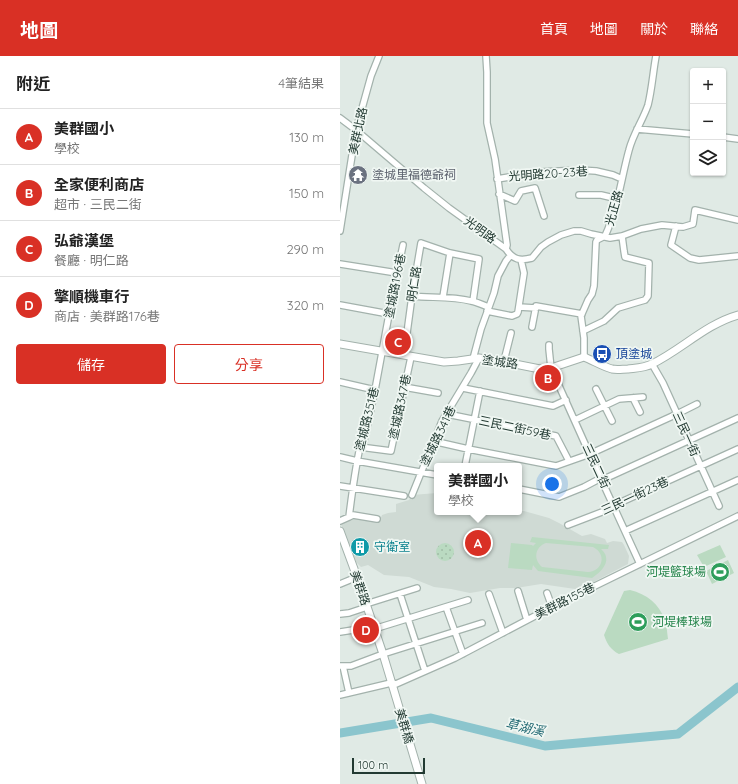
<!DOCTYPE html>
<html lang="zh-TW">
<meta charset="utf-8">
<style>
body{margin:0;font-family:Quicksand,"Noto Sans TC",sans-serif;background:#f2f2f2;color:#222}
.controls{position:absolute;right:12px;top:12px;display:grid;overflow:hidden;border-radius:4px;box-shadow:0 1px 3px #0004}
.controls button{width:36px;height:36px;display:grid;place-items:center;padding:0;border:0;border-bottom:1px solid #e0e0e0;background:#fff;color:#222;font:20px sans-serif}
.scale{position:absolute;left:12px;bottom:10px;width:73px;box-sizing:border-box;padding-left:4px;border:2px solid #223a32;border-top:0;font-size:11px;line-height:14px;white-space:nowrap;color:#223a32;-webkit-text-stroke:3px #f0f7f3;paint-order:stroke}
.you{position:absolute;left:212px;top:428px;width:14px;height:14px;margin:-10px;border:3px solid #fff;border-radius:50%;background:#1a73e8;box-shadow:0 0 0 6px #1a73e833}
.badge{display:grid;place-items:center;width:26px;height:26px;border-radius:50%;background:#d93025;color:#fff;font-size:13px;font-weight:700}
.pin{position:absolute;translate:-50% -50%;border:2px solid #fff;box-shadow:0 1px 4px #0006}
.popup{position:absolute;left:94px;top:407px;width:88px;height:52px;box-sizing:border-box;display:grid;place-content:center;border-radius:4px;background:#fff;filter:drop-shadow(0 1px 3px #0005);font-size:13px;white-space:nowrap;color:#767676}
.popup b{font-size:15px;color:#222}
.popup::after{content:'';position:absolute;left:50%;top:100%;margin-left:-8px;border:8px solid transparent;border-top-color:#fff}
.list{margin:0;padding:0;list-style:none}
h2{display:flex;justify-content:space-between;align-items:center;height:52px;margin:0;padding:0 16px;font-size:17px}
h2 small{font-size:13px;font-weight:400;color:#767676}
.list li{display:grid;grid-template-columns:26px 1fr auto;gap:12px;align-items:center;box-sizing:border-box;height:56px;padding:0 16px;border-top:1px solid #e0e0e0}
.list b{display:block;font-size:15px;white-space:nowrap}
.list p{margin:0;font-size:13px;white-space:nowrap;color:#767676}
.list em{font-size:13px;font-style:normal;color:#767676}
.actions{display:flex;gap:8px;padding:12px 16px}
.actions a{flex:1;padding:9px 0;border:1px solid #d93025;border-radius:4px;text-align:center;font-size:14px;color:#d93025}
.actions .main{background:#d93025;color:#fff}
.icon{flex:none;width:22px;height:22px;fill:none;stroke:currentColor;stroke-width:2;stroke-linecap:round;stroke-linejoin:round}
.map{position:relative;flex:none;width:398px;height:728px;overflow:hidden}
header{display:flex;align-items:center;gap:24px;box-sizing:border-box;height:56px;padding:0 20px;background:#d93025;color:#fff}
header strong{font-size:19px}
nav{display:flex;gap:22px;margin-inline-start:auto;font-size:14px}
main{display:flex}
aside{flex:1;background:#fff}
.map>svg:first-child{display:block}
</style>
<header>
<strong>地圖</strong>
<nav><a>首頁</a><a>地圖</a><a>關於</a><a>聯絡</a></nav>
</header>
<main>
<aside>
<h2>附近<small>4筆結果</small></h2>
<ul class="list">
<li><span class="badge">A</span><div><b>美群國小</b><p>學校</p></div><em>130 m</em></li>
<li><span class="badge">B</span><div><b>全家便利商店</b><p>超市 · 三民二街</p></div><em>150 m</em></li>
<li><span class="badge">C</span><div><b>弘爺漢堡</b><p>餐廳 · 明仁路</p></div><em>290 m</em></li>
<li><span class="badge">D</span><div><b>擎順機車行</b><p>商店 · 美群路176巷</p></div><em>320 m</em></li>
</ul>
<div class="actions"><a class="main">儲存</a><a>分享</a></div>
</aside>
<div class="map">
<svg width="398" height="728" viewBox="0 0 398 728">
<defs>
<pattern id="park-dots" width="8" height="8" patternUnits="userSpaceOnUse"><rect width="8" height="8" fill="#badac1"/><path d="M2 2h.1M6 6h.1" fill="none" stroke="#a0bca6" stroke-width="1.8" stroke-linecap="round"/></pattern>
</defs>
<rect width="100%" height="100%" fill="#e0eae5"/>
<path fill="#cfdad4" d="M97 437V456L184 455 209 462 219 467 242 480 251 478 265 483 267 487 273 485 282 486 284 489 289 500 288 508 240 533H235L201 528 176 532H160L130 537 111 533 94 531 69 521 44 519 28 509 21 511 16 506 9 488 0 466 13 461 40 464 42 459 48 457 56 456V448L69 444 72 439Z"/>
<path fill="#badac1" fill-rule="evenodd" d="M192 481 269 489 268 493H261C263 495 266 498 266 501 268 510 258 518 252 522L198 515 193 509 192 514 168 512 171 487 192 489 193 490 196 487 190 486ZM206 487 253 491C267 498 263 515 248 516L202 511C193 503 195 491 206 487Z
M380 489 386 501 364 511 357 499Z
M388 504 394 517 372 528 366 515Z
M290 534C307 538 319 548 325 564 327 570 327 577 328 583L279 598C271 594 267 588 264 579L284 535Z"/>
<path fill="url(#park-dots)" d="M96 496a9 9 0 1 1 18 0a9 9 0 1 1-18 0Z"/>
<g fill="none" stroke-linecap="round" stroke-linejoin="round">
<path stroke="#8bc5cd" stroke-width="9" d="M0 677 91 662 205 690 338 678 398 631"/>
<g stroke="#a3b2ac" stroke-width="8">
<path id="minor" d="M146 0 147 16V67L155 103 167 189 166 193
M0 62 16 74 84 132 109 152 166 193C173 204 180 205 192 202L201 191 208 186 221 179 234 175H241L251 178 270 182 282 180 301 173 322 169 343 171 353 168 355 154 398 164
M297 73 353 78
M383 81 398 83
M157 123 200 116 239 114 256 115 273 119 282 123
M159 138 175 145 181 135 195 132 204 160
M239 139H261L278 143
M336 170 331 189 350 202 359 204 398 200
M0 175 16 74 31 20 39 0
M0 208 57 217
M72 240C91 242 112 240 131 245 137 246 143 249 148 251
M103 241 110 197
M0 249 49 258
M179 251 196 252
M147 255 172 260 177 258 178 256 184 217 181 204
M192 271 196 250 242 258
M243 275 264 265 278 252 298 246 305 244 308 240 309 207 285 201 284 195 282 180
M209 289V293L211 312 250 399 300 508
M64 299 72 240 81 187 110 197 139 203 133 245
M244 301V282L241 260 248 244 252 238 254 230 256 186 257 184 265 180C278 152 281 123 289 94 293 78 303 64 308 49 312 33 313 16 316 0
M133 303 141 273 154 237 158 220 166 205 170 200
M164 305 171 277
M312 308 323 327 379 450
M0 326 35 334
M64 331 98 337
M123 332 213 350 226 344
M256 333 272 365
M293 342 300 356
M107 358 216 380 229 405
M235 364 279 343 303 341
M93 385 128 393 216 410 250 398
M20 391 51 395 71 301
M250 399 254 396 337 358 357 348
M0 401 17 405 97 419
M125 410 140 335
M262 424 398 362
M0 430 64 440
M179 433 219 441 244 431 261 422
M72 439 102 365 131 317 139 302
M9 461 13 459 37 463
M0 465 9 461C12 437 15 414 20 391L23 389 35 334 50 253 63 189
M228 469 275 451 277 448 398 393
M285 475 398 424
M0 528 17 521
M178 535 187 564
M207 537 212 551
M60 538 85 615
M149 538 163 577
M26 548 77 532
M106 551 123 598
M0 558 9 557 27 551
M34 573 128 544
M0 576 13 574 31 565
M0 610H11L43 598 142 567
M3 610 9 637
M0 639 51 627 56 628 115 602 212 551 398 460"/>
</g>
<g stroke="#a3b2ac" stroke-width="9">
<path id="tertiary" d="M0 288 104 306 118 305 139 302 160 305 205 314 244 301C252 304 264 311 272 313 277 314 283 313 288 313 296 312 304 312 312 308 341 294 366 268 398 259
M0 475 17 521 43 598 82 728"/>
</g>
<use href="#minor" stroke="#fff" stroke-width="5.5"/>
<use href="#tertiary" stroke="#fff" stroke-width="7"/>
</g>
<defs>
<g id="temple-disc" transform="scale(1)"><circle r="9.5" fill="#6b7280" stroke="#f0f7f3"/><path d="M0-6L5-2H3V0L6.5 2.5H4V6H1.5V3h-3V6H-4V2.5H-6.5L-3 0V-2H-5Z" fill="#fff"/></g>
<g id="bus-disc" transform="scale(1)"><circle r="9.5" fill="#1a4fb4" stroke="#f0f7f3"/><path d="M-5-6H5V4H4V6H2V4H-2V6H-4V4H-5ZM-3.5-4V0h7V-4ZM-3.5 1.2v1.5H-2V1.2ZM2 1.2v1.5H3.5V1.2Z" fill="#fff"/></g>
<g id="building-disc" transform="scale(1)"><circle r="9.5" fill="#0f9aa8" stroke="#f0f7f3"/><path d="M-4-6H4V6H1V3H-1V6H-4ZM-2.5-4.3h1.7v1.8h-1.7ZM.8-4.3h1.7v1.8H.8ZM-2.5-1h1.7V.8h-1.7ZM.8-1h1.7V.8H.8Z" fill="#fff"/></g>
<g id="stadium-disc" transform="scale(1)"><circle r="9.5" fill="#2e9e5b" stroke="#f0f7f3"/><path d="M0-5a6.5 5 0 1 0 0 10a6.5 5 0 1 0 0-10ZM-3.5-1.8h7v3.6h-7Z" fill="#fff"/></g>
</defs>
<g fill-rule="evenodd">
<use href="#temple-disc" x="18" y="119"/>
<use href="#bus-disc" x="262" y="298"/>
<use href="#building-disc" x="20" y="491"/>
<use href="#stadium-disc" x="380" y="516"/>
<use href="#stadium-disc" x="298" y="566"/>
</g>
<g text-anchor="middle" stroke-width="3.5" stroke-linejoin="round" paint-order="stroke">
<g font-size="12" fill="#223a32" stroke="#f0f7f3">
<text transform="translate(18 75) rotate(-78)" y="4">美群北路</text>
<text transform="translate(208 118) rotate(-4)" y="4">光明路20-23巷</text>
<text transform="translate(274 152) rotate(-74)" y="4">光正路</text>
<text transform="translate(140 174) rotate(36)" y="4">光明路</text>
<text transform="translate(74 228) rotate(-81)" y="4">明仁路</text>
<text transform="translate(55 230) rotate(-79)" y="4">塗城路196巷</text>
<text transform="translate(160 306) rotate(8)" y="4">塗城路</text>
<text transform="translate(60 351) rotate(-78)" y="4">塗城路347巷</text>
<text transform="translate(27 363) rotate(-76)" y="4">塗城路351巷</text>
<text transform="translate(175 372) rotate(12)" y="4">三民二街59巷</text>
<text transform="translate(346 378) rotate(66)" y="4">三民一街</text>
<text transform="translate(98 380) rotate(-64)" y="4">塗城路341巷</text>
<text transform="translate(256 410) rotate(65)" y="4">三民二街</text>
<text transform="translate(295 440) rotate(-25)" y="4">三民一街23巷</text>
<text transform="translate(20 532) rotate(71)" y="4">美群路</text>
<text transform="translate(225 545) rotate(-27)" y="4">美群路155巷</text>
<text transform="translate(64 670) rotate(73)" y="4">美群橋</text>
</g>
<g font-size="12" fill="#5b616d" stroke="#f0f7f3" text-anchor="start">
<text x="32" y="123">塗城里福德爺祠</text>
</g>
<g font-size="12" fill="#164399" stroke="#f0f7f3" text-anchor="start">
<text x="276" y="302">頂塗城</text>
</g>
<g font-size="12" fill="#0d838f" stroke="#f0f7f3" text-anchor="start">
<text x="34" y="495">守衛室</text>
</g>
<g font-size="12" fill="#27864d" stroke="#f0f7f3" text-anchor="end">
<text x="366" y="520">河堤籃球場</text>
<text x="312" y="570" text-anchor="start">河堤棒球場</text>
</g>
<g font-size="13" font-style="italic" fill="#206872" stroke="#f0f7f3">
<text transform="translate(185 671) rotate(13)" y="5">草湖溪</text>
</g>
</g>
</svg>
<div class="controls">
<button>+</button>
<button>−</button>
<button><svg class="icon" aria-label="layers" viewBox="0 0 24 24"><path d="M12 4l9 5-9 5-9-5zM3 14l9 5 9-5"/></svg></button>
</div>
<div class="scale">100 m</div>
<div class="you"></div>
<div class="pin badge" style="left:138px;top:487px">A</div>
<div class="popup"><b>美群國小</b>學校</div>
<div class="pin badge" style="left:208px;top:322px">B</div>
<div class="pin badge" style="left:58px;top:286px">C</div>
<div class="pin badge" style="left:26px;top:574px">D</div>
</div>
</main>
